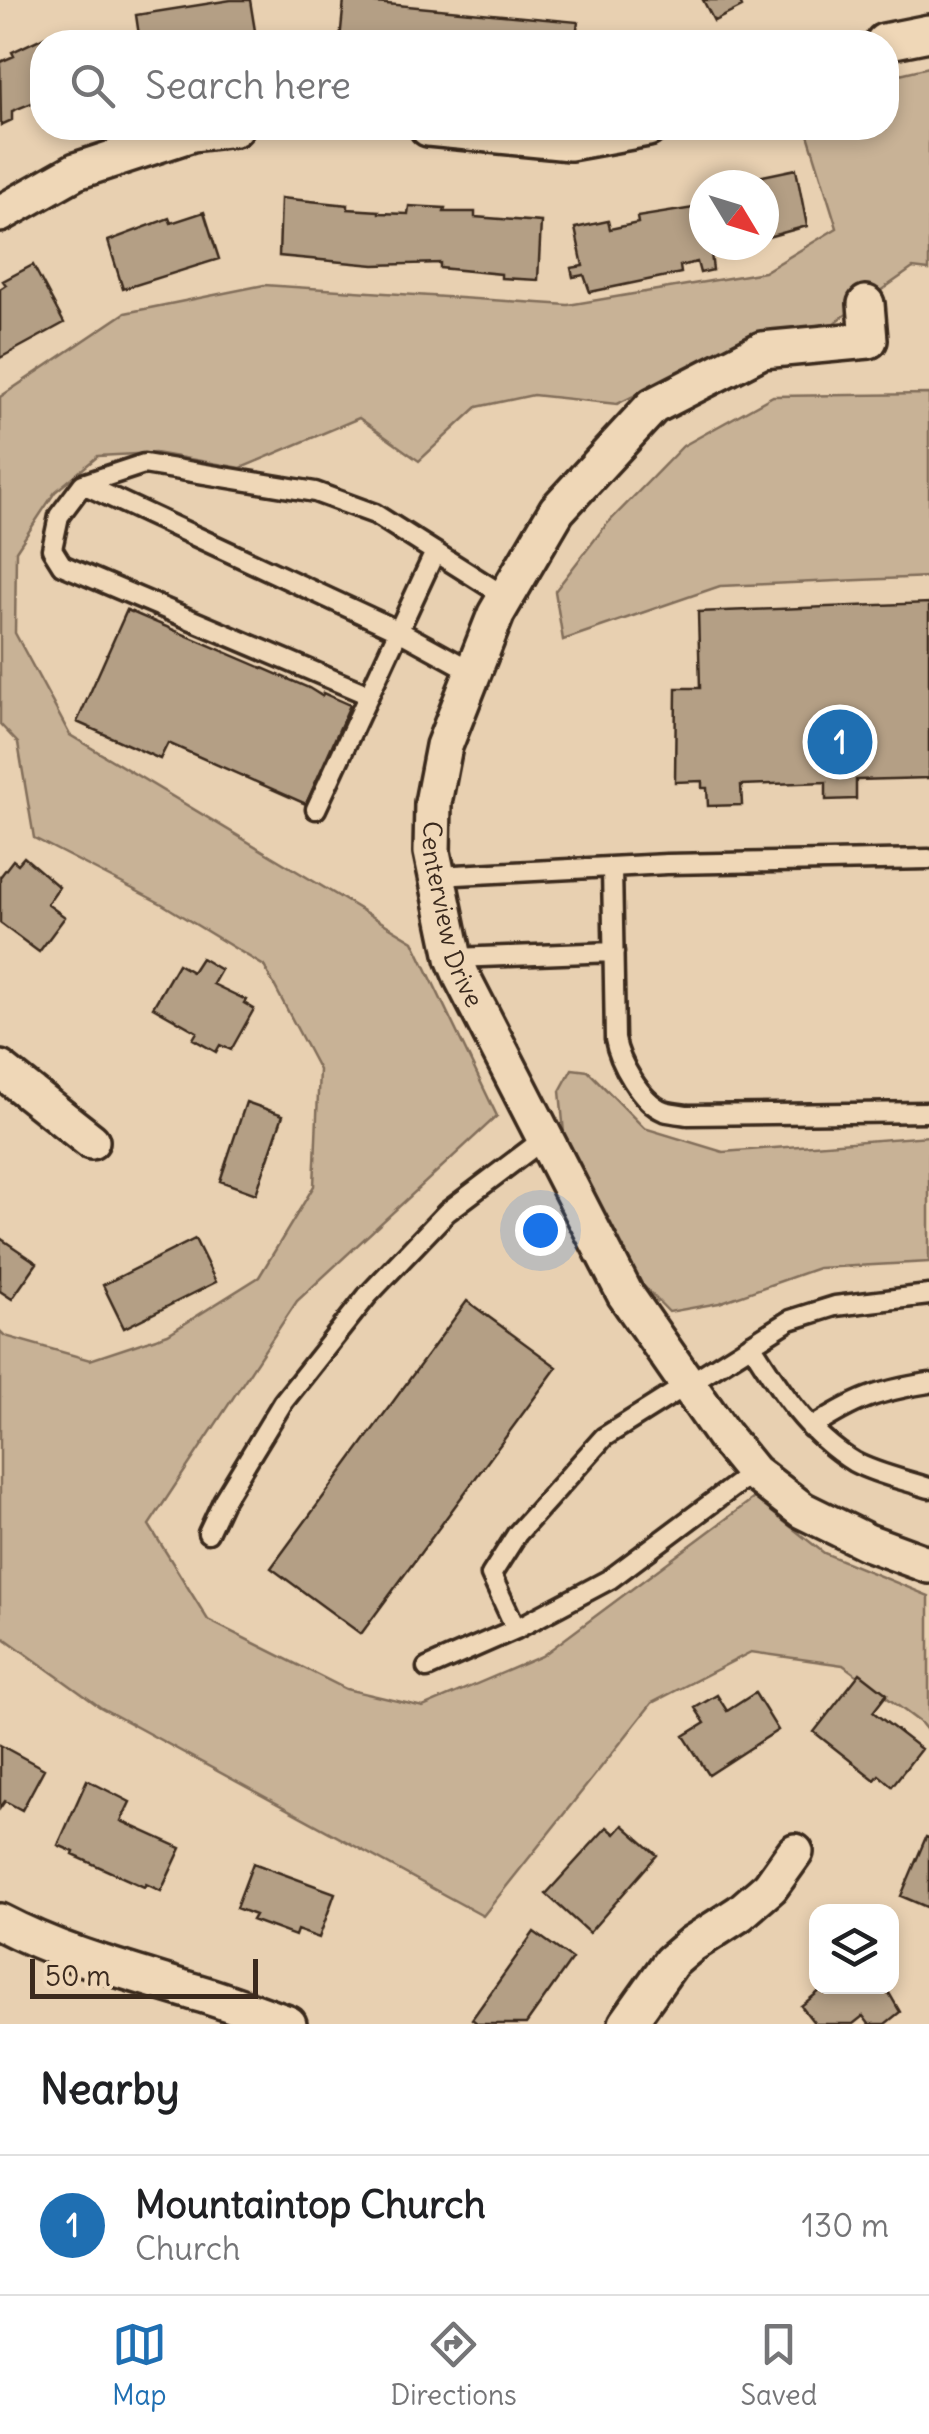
<!DOCTYPE html>
<style>
body{margin:0;font-family:Delius,sans-serif;background:#f6f6f6;color:#202124}
.controls{position:absolute;right:30px;bottom:30px;display:grid;overflow:hidden;border-radius:20px;box-shadow:0 5px 15px #0003}
.controls button{width:90px;height:90px;display:grid;place-items:center;padding:0;border:0;border-bottom:2px solid #e0e0e0;background:#fff;color:#202124;font:50px sans-serif}
.compass{position:absolute;left:689px;top:170px;width:90px;height:90px;border-radius:50%;background:#fff;box-shadow:0 5px 15px #0003;rotate:128deg}
.scale{position:absolute;left:30px;bottom:25px;width:228px;box-sizing:border-box;padding-left:10px;border:5px solid #3b2a1e;border-top:0;font-size:28px;line-height:35px;white-space:nowrap;color:#3b2a1e;-webkit-text-stroke:8px #efd7b7;paint-order:stroke}
.you{position:absolute;left:540px;top:1230px;width:35px;height:35px;margin:-25px;border:8px solid #fff;border-radius:50%;background:#1a73e8;box-shadow:0 0 0 15px #1a73e833}
.badge{display:grid;place-items:center;width:65px;height:65px;border-radius:50%;background:#1f6fb2;color:#fff;font-size:32px;font-weight:700}
.pin{position:absolute;translate:-50% -50%;border:5px solid #fff;box-shadow:0 2px 10px #0006}
.list{margin:0;padding:0;list-style:none}
h2{display:flex;justify-content:space-between;align-items:center;height:130px;margin:0;padding:0 40px;font-size:42px}
h2 small{font-size:32px;font-weight:400;color:#757577}
.list li{display:grid;grid-template-columns:65px 1fr auto;gap:30px;align-items:center;box-sizing:border-box;height:140px;padding:0 40px;border-top:2px solid #e0e0e0}
.list b{display:block;font-size:38px;white-space:nowrap}
.list p{margin:0;font-size:32px;white-space:nowrap;color:#757577}
.list em{font-size:32px;font-style:normal;color:#757577}
.icon{flex:none;width:55px;height:55px;fill:none;stroke:currentColor;stroke-width:2;stroke-linecap:round;stroke-linejoin:round}
.map{position:relative;flex:none;width:929px;height:2024px;overflow:hidden}
.search{position:absolute;background:#fff;box-shadow:0 5px 15px #0003;left:30px;right:30px;top:30px;height:110px;display:flex;align-items:center;gap:25px;box-sizing:border-box;padding:0 35px;border-radius:40px;color:#757577;font-size:38px}
.sheet{height:270px;background:#fff}
nav{display:flex;justify-content:space-around;align-items:center;box-sizing:border-box;height:140px;border-top:2px solid #e0e0e0;background:#fff;font-size:28px;color:#757577}
nav a{display:grid;justify-items:center;gap:5px}
nav .on{color:#1f6fb2}
.map>svg:first-child{display:block}
</style>
<div class="map">
<svg width="929" height="2024" viewBox="0 0 929 2024">
<rect width="100%" height="100%" fill="#e8d0b1"/>
<filter id="ink" filterUnits="userSpaceOnUse"><feTurbulence type="fractalNoise" baseFrequency=".01" numOctaves="2"/><feDisplacementMap in="SourceGraphic" scale="20" xChannelSelector="R" yChannelSelector="G"/><feConvolveMatrix kernelMatrix="1 2 1 2 8 2 1 2 1" color-interpolation-filters="sRGB"/></filter>
<g filter="url(#ink)">
<path fill="#c8b296" stroke="#826e5a" stroke-width="2.5" d="M929 67V270L913 268 834 323 764 332 617 404 533 395 477 407 419 461 359 418 241 468 155 453 98 456 55 492 16 551 15 633 70 735 413 941 497 1116 297 1301 149 1525 208 1620 346 1689 423 1707 542 1656 754 1498 824 1553 929 1596V1733L921 1723 843 1665 751 1652 652 1703 483 1916 100 1707 0 1635V1331L5 1336 90 1360 168 1334 259 1277 314 1186 319 1070 264 966 162 904 34 838 18 743 0 724V397L125 313 264 285 568 305 764 272 837 228 806 128H886L887 77Z
M929 394V577L720 586 563 640 555 591 606 525 683 446 773 396Z
M572 1069 588 1071 644 1128 723 1152 929 1136V1262L818 1268 719 1303 669 1312 637 1279 564 1133 560 1091Z"/>
<path fill="#b49f85" stroke="#3b2a1e" stroke-width="2.5" d="M231 0H250L256 37 221 42H140L136 15Z
M344 0 578 22 575 42H371L340 40Z
M703 0H745L740 2 742 7 714 21Z
M44 37 42 99 12 111V120L1 125 0 62 14 56 12 52Z
M796 169 807 226 764 238V185H739L759 181 758 177Z
M704 197V245H710L713 270 700 273 697 262 680 266 681 273 590 292 584 275 573 277 571 268 583 266 575 228 608 221 610 229 638 223 637 217 700 207 698 198Z
M281 198 348 205V209L379 211V213L408 214 409 206 445 208 444 212H475V217L541 222 538 280 501 278V274L440 268V263L374 265 279 256Z
M204 212 219 259 123 289 108 241 169 218 171 223Z
M33 265 64 323 0 358V289L6 285 3 281Z
M929 603V778L856 780V799L826 800V782L741 785 742 805 708 806 707 788H702V781L675 782 676 688H700L698 612Z
M127 610 309 688 322 696 323 693 350 705 306 804 168 743 160 759 77 722Z
M24 857 59 887 47 904 65 917 39 952 0 923V877L13 860 18 864Z
M201 958 221 970 213 984 246 1000 244 1003 254 1009 231 1050 220 1045 216 1052 193 1039 197 1032 153 1007 178 964 192 972Z
M246 1102 283 1115 256 1194 220 1181Z
M0 1238 37 1263 12 1299 0 1291Z
M195 1239 216 1282 124 1328 103 1285Z
M467 1301 557 1367 361 1634 271 1568Z
M860 1673 887 1694 873 1712 921 1749 892 1786 879 1775 875 1780 814 1732Z
M755 1693 778 1730 709 1775 684 1736 705 1723 695 1708 717 1695 727 1711Z
M0 1745 44 1769 22 1810 5 1801 0 1808Z
M87 1780 130 1802 121 1821 181 1848 161 1891 146 1884 144 1887 73 1855 74 1852 58 1845Z
M623 1825 657 1855 589 1933 546 1894 607 1827 615 1834Z
M926 1837 929 1838V1908L901 1896Z
M253 1863 335 1893 319 1938 297 1930 295 1936 252 1920 255 1915 236 1908Z
M534 1932 572 1959 526 2024H478L472 2019Z
M826 1986H885L900 2012 885 2024H869L863 2016 853 2024H815L801 2006Z"/>
<g fill="none" stroke-linecap="round" stroke-linejoin="round">
<g stroke="#3b2a1e" stroke-width="25">
<path id="lane" d="M83 484 144 464 315 492 375 514 506 597
M369 695 62 565 52 549 59 516 83 484 399 631 472 671
M316 809 435 552
M612 867 615 1039C619 1062 641 1102 664 1111 671 1113 681 1114 688 1115L929 1112
M437 876 667 864 929 859
M454 958 614 952
M751 1344C779 1389 808 1434 854 1462 876 1474 905 1480 929 1488
M811 1428C856 1399 877 1391 929 1383
M208 1533 223 1501 283 1402 367 1296 447 1212 545 1138
M516 1629 491 1575 517 1534 604 1437 790 1320 835 1306 929 1295
M427 1668 516 1629 610 1579 753 1472"/>
</g>
<g stroke="#3b2a1e" stroke-width="42">
<g id="street">
<path d="M884 42 929 33"/>
<path d="M428 128 570 142 648 128"/>
<path d="M0 214 76 171 192 133 235 128"/>
<path id="s1" d="M866 304 869 340 762 350 653 406 557 510 496 614 444 746 433 803 432 852 454 958 462 977 625 1294 723 1435 753 1472 802 1510 867 1542 929 1565"/>
<path d="M0 1069 91 1141"/>
<path d="M0 1922C61 1954 126 1971 191 1991 224 2000 256 2013 288 2024"/>
<path d="M627 2024 671 1962 692 1944 740 1913 770 1887 795 1852"/>
</g>
</g>
<use href="#lane" stroke="#efd7b7" stroke-width="18"/>
<use href="#street" stroke="#efd7b7" stroke-width="35"/>
</g>
</g>
<g text-anchor="middle" stroke-width="8" stroke-linejoin="round" paint-order="stroke">
<g font-size="25" fill="#3b2a1e" stroke="#efd7b7">
<text dy="9" stroke="none"><textPath href="#s1" startOffset="842">Centerview Drive</textPath></text>
</g>
</g>
</svg>
<div class="controls">
<button><svg class="icon" aria-label="layers" viewBox="0 0 24 24"><path d="M12 4l9 5-9 5-9-5zM3 14l9 5 9-5"/></svg></button>
</div>
<svg class="compass" viewBox="-18 -18 36 36"><path d="M0-13l5 13h-10z" fill="#e53935"/><path d="M0 13l5-13h-10z" fill="#757577"/></svg>
<div class="scale">50 m</div>
<div class="you"></div>
<div class="pin badge" style="left:840px;top:742px">1</div>
<div class="search"><svg class="icon" aria-label="search" viewBox="0 0 24 24"><circle cx="10" cy="10" r="6"/><path d="M15 15l6 6"/></svg>Search here</div>
</div>
<section class="sheet">
<h2>Nearby<small></small></h2>
<ul class="list">
<li><span class="badge">1</span><div><b>Mountaintop Church</b><p>Church</p></div><em>130 m</em></li>
</ul>
</section>
<nav>
<a class="on"><svg class="icon" aria-label="map" viewBox="0 0 24 24"><path d="M3 6l6-2 6 2 6-2v14l-6 2-6-2-6 2zM9 4v14M15 6v14"/></svg>Map</a>
<a><svg class="icon" aria-label="directions" viewBox="0 0 24 24"><path d="M12 3l9 9-9 9-9-9zM9 14v-3h6M13 9l2 2-2 2"/></svg>Directions</a>
<a><svg class="icon" aria-label="saved" viewBox="0 0 24 24"><path d="M7 4h10v16l-5-4-5 4z"/></svg>Saved</a>
</nav>
